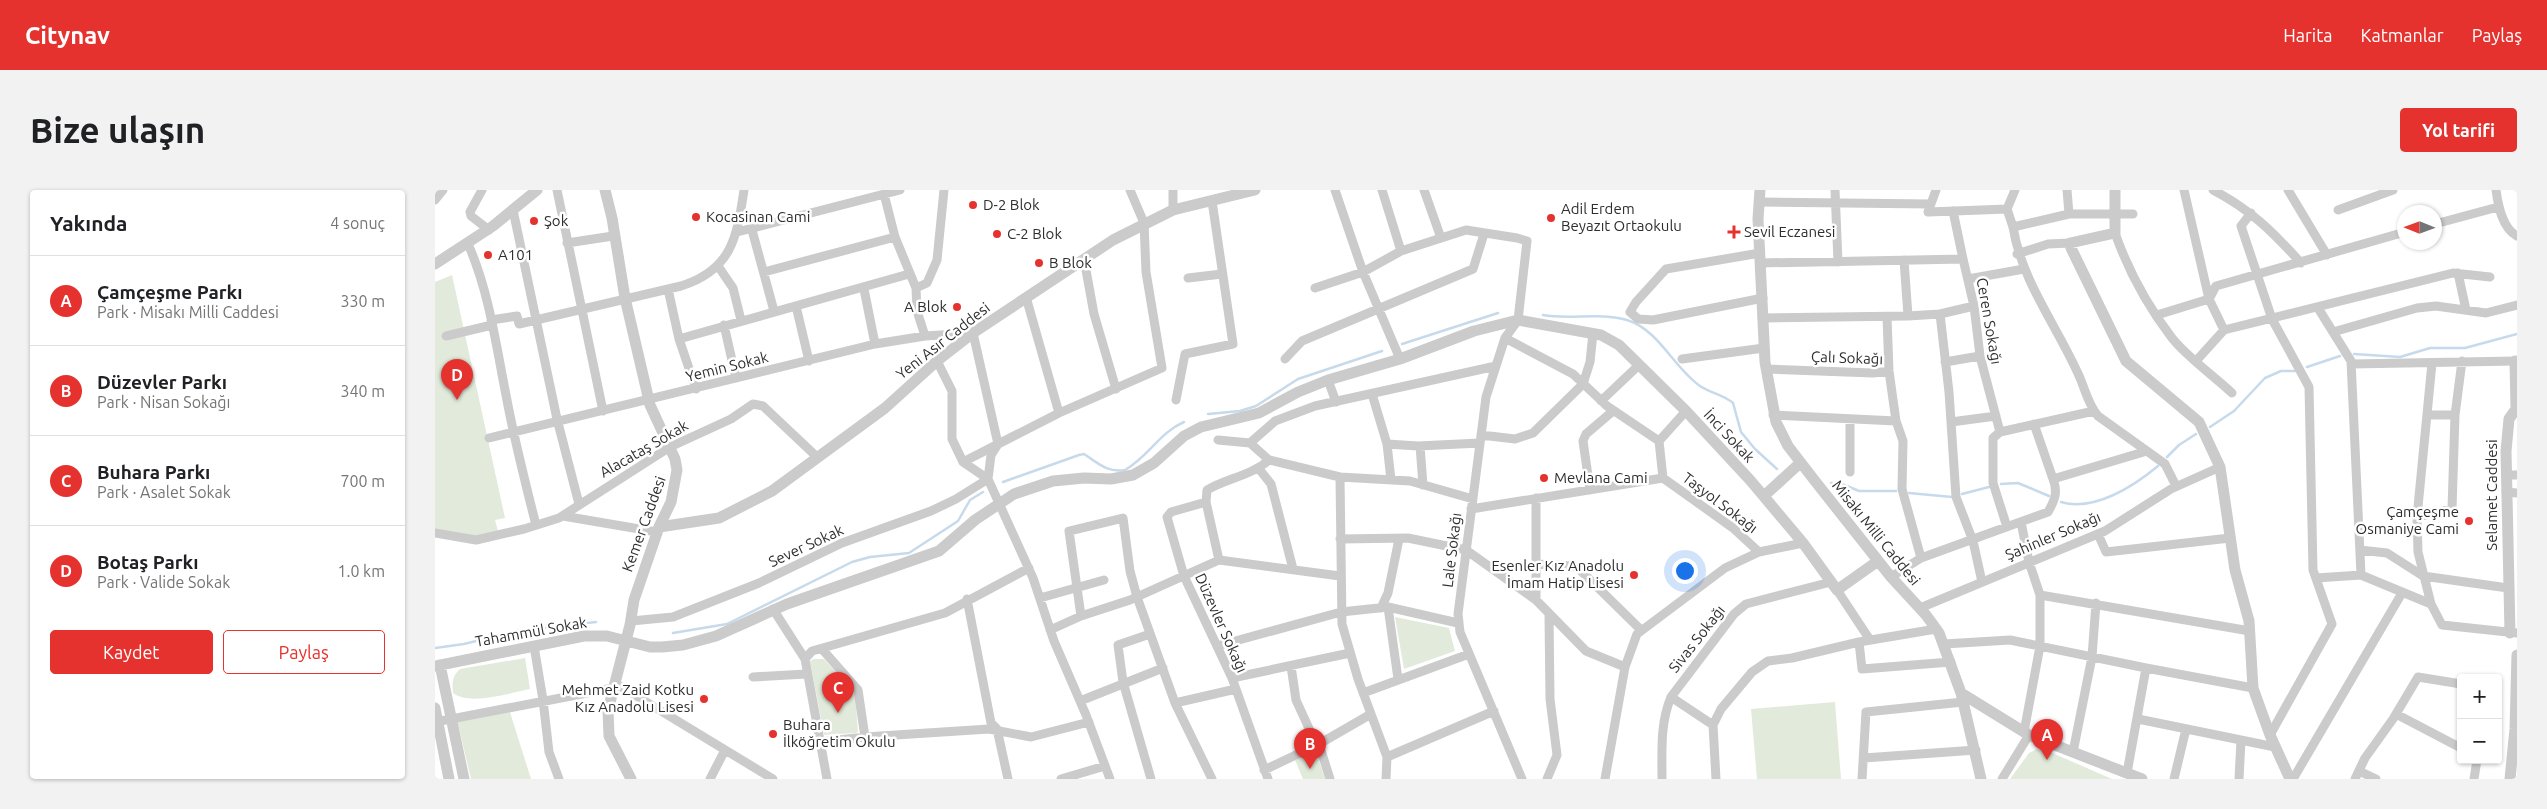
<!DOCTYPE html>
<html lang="tr">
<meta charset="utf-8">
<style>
body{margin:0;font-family:Ubuntu,sans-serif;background:#f2f2f2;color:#202124}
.controls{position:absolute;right:15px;bottom:15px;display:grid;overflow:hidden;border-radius:5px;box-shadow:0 1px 4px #0004}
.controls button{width:45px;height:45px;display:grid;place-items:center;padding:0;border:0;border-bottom:1px solid #e0e0e0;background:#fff;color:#202124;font:25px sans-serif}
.compass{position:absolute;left:1962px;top:15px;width:45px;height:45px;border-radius:50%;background:#fff;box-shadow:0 1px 4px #0004;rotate:271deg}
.you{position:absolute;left:1249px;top:380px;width:18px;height:18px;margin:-12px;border:4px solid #fff;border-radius:50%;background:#1a73e8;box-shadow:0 0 0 8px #1a73e833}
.badge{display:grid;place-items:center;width:32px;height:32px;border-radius:50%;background:#e5322f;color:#fff;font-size:16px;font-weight:700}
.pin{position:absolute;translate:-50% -41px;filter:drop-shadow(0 1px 2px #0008)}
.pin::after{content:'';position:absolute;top:26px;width:18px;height:15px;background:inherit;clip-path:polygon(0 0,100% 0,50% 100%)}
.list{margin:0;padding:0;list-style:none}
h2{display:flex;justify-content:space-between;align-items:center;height:65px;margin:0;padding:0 20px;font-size:21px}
h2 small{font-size:16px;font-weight:400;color:#757577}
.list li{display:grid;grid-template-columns:32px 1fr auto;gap:15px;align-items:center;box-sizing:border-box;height:90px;padding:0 20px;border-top:1px solid #e0e0e0}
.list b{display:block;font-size:19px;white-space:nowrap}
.list p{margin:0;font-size:16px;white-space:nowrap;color:#757577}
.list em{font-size:16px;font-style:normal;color:#757577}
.actions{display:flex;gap:10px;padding:15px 20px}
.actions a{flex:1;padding:11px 0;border:1px solid #e5322f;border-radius:5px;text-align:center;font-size:18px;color:#e5322f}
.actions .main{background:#e5322f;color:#fff}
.map{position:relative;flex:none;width:2082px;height:589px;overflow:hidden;border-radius:5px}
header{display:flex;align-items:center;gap:30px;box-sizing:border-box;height:70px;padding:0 25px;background:#e5322f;color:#fff}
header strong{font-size:24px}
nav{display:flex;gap:28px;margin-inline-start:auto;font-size:18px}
.intro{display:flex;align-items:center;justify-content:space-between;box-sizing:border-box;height:120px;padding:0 30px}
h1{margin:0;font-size:35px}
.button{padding:12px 22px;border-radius:5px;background:#e5322f;color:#fff;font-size:18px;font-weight:700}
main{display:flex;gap:30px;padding:0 30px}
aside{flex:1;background:#fff;border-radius:5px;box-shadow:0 1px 4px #0004}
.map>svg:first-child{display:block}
</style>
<header>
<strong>Citynav</strong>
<nav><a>Harita</a><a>Katmanlar</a><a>Paylaş</a></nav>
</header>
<div class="intro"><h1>Bize ulaşın</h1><a class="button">Yol tarifi</a></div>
<main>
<aside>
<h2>Yakında<small>4 sonuç</small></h2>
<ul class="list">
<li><span class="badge">A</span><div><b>Çamçeşme Parkı</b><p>Park · Misakı Milli Caddesi</p></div><em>330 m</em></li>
<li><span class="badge">B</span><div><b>Düzevler Parkı</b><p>Park · Nisan Sokağı</p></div><em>340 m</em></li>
<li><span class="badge">C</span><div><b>Buhara Parkı</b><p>Park · Asalet Sokak</p></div><em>700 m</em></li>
<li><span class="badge">D</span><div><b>Botaş Parkı</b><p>Park · Valide Sokak</p></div><em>1.0 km</em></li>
</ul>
<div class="actions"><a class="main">Kaydet</a><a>Paylaş</a></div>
</aside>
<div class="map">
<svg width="2082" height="589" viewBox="0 0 2082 589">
<rect width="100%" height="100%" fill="#fff"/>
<path fill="#e2ebdb" d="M17 85 70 328 60 330 63 341 34 349 0 341V92Z
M960 427 1014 438 1020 461 969 479Z
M90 468 95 499C75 503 34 516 18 503 17 493 17 486 25 479Z
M379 469H389L420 503 423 542 421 543 389 545 375 471Z
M1400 512 1406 589H1322L1316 519Z
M74 519 96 589H36L22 530Z
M1602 559 1615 562 1677 589H1575L1594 563Z
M881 561 890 589H868L860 570Z"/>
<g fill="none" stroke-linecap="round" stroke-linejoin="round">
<path stroke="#c7daeb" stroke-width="2.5" d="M1108 125C1135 130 1165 122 1192 130 1224 140 1238 177 1265 196 1275 203 1289 205 1298 213L1306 242 1320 259 1342 279
M967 154 1063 123
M1919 164 1965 167 1995 158H2030L2082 144
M1872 177 1905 166
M773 224 805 221 821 216 863 189 947 161
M1775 237 1799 221 1830 188 1846 181H1862
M1732 267 1744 255 1761 244
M568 292 644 265 649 264C663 273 672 283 690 280 713 267 725 242 749 232
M1396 293 1407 294 1424 301H1461
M1566 294 1583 293 1614 306
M1474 303 1517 307
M1527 304 1554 297
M1626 312C1659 322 1699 296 1723 276
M238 443 292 434 417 372 435 367 474 363 523 331 535 310 548 302
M0 458 29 454 82 441 161 432"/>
<path stroke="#cbcbcb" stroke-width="9" d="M47 0 35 22 36 26 54 40
M122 0 168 221
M900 0 928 82 965 169
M947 0 966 61 1031 40 1082 48 1092 51 1083 130 1070 148 1051 207 1023 424 1025 442 1087 589
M989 0 1006 48
M1400 0 1403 72
M1501 0 1493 22 1572 19 1578 37
M1632 0 1634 24
M1749 0 1774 109 1789 140
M1778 0C1816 20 1837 41 1866 73
M1853 0 1892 65
M2061 0C2063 15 2067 38 2082 46
M449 4 460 47 481 98 482 121 490 146
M0 10 8 0
M1324 12 1496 14
M1572 19 1580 0
M78 20 122 229 144 314
M738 20V0
M1903 20 1958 0
M1518 21 1528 69
M1816 23 1806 36 1837 129 1874 197 1878 380 1897 434 1835 545
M1698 24H1634L1578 37C1587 93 1623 137 1645 188 1651 202 1653 214 1663 226L1730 274 1741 296
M2000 34 2063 17
M317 40 339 121
M302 42 465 0
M1680 43C1693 80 1714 118 1737 148 1752 167 1779 186 1797 203
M132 53 178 46
M33 54C54 101 61 155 71 205 79 249 90 292 101 335
M1325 63 1231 79 1201 112 1195 122 1203 129 1218 130 1328 108
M1582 64 1613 54 1635 53
M649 69 659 124 681 199
M1469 70 1473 126 1505 124 1539 116
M1325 73 1528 69 1539 116 1545 166 1565 242 1659 221
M283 76 298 98 306 130
M329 82 460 47
M2023 83 2031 120
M753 88 787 84
M1533 89 1589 79
M481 98 492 93 502 70 509 0
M880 98 928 82 966 61
M233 99 244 149 261 199
M429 99 440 154
M591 107 624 223
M361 116 374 171
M1883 118 1916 171 1926 385
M1505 124 1514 202 1521 307 1538 351 1547 392
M1722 125 1774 109 1781 96 1970 42
M1452 127 1454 181 1461 231 1468 251 1467 299 1486 368
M1329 128 1473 126
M56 130 82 126 84 134 246 96C297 80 302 47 309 0
M289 135 301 188
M1898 142 1982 118 2001 116 2051 123 2082 115
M11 146 57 135
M1070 148 1138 184 1172 216 1224 251
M244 149 474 84
M850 169 867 151 1038 79 1049 44
M1247 169 1329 158
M502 171 517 201V249L528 272 553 289
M1761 171 1789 140 2018 83 2055 87
M1510 172 1545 166
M1916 174 2080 171
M1331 179 1438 183 1454 181
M893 190 901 212
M937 204 952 254 983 256 1045 253
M741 210 750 164 798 154 777 11
M1166 211 1204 175
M1338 225 1461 231
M1992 225H2020
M1516 232 1561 226
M1599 234 1618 289 1712 261
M1565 242 1558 248V293L1572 337
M1046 245 1080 249 1098 243 1148 194 1155 172 1158 143
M54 248 440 154 490 146 538 143 563 254 556 265 553 289
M783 250 815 253 834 270 905 287 975 291 1038 309
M815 253 840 231 880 216 1061 176
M952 254 956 290
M985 256 988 295
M528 272 624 223 727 178 711 82 709 33 695 0
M824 279 836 294 858 379
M1415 282V229
M2071 285H2082
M905 287 907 434 923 489 952 567 951 589
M1228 288 1224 251 1251 221
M553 289 598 388 619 451 651 525 675 589
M1155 300 1148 251 1151 244 1178 221
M2071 302 2082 303
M1101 308V410
M771 312 736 322 732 327 749 386 797 488 833 589
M1036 319 1228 288 1298 338 1324 362 1368 353
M128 326 222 342
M1982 327 2017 319 2020 225 2027 171
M1586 332 1594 372 1605 405V456L1589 542
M0 343 41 350 89 339 124 328 235 257 296 229 318 214 328 216 382 267
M1663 344 1671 362 1795 348
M905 349 973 348 1031 360 1101 410 1151 461 1190 477
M1925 360 1952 363 1988 386 2073 398
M784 370 771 312 772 300C792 288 816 286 834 270
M1101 374 1138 376 1144 379 1206 440
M1456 387 1486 368 1613 322C1620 310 1623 302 1618 289
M1881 388 1926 385 1996 414 2007 435 2082 443
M1402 400 1435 450
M1605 405 1815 441
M605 408 669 390
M532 409 556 533 562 539 573 589
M1996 414 1983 362 1982 327 1997 173
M953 417 963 489
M946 418 953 403 964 349
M1485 418 1670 341 1736 299 1785 277
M338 419 370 469 392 589
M646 426 634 341 688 328 695 381 702 407 740 513 777 589
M196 431 238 427 324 393 407 353 496 321 521 309 553 289
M615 440 646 426 695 410 784 370 905 386
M715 444 683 455 688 492 716 589
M1424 452 1427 479 1516 472
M1509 454 1575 450 1711 478 1818 498
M99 456 108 510 114 562 124 589
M782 456 906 422 953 417 1023 433
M387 459 423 500 430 547
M370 469 377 461 510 423 594 378
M856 476 861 510 877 545 884 554 895 589
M318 487 371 484
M797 488 915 463
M180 493 338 589
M928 503 1034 464
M1236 507 1278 535 1281 589
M645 511 728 478
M740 513 801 499
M1961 524 2026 558
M1703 529 1840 557
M0 532 178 498
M1278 535 1286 519 1317 482 1333 471 1357 468 1424 452 1501 439
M385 552 430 547 554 539 596 547 654 532
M1638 562 1657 467 1661 413
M952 567 1059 521
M1429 568 1541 560
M829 580 884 554 936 524
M1924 581 1941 589
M1692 583 1711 478
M275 589 290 560
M626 589 670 576
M1112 589 1122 565 1115 509 1114 425
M1170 589 1190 477 1202 444 1290 378 1324 362
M1227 589C1227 561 1225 533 1236 507L1299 424 1311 414 1396 392
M1427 589 1431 522 1528 512
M1567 589 1594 545
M1739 589 1751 539
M1804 589 1806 550
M1858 589 1967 403
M1920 589 1930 568 1958 529 1983 487 2026 494
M2039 589 2042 570"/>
<path stroke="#cbcbcb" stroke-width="11" d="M170 0 177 28 190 108 215 215 240 269 242 280 236 312 224 337 199 410 195 435 173 520 174 546 196 589
M1325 0 1323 29 1330 172 1341 232 1353 256 1380 291 1456 387 1491 425 1504 443 1526 503 1546 589
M1680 0V43L1635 53 1636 58 1691 171 1764 232 1785 277 1800 380 1814 431 1818 498 1835 545 1855 589
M0 74 58 36 102 0
M1329 306 1365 273
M224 337 284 328 337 301 450 218 502 171 538 143 678 50 738 20 820 0
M2075 443 2071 261 2074 229 2081 219 2080 171
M5 475 29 589
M0 476 149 446H172L215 457H227L248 455 281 446 352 414 504 361 540 330 579 304 618 291 649 288 676 289 698 285 719 273 749 246 766 237 824 223 863 202 893 190 965 169 1039 141 1083 130 1166 145 1184 155 1251 221 1315 290 1368 353 1402 400 1443 371
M1526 503 1594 545 1707 589
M0 518 14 589
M2075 589 2080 539 2082 465"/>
</g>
<g fill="#e5322f" stroke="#fff" stroke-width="2">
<circle cx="538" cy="15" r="5"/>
<circle cx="261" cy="27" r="5"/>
<circle cx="1116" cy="28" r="5"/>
<circle cx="99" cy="31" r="5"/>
<path d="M1296.5 34.5h5v5h5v5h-5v5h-5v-5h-5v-5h5z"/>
<circle cx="562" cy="44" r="5"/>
<circle cx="53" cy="65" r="5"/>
<circle cx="604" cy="73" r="5"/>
<circle cx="522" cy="117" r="5"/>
<circle cx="1109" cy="288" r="5"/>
<circle cx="2034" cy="331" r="5"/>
<circle cx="1199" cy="385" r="5"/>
<circle cx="269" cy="509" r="5"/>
<circle cx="338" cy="544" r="5"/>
</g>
<g text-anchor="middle" stroke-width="5" stroke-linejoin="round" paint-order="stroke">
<g font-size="15" fill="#2e2e2e" stroke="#fff" text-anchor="start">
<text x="548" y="20">D-2 Blok</text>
<text x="1126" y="24">Adil Erdem<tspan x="1126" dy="17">Beyazıt Ortaokulu</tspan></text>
<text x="271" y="32">Kocasinan Cami</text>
<text x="109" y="36">Şok</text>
<text x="1309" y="47">Sevil Eczanesi</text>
<text x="572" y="49">C-2 Blok</text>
<text x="63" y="70">A101</text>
<text x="614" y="78">B Blok</text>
<text x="512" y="122" text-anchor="end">A Blok</text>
<text x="1119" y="293">Mevlana Cami</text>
<text x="2024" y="327" text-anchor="end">Çamçeşme<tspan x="2024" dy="17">Osmaniye Cami</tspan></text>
<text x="1189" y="381" text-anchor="end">Esenler Kız Anadolu<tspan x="1189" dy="17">İmam Hatip Lisesi</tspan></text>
<text x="259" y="505" text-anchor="end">Mehmet Zaid Kotku<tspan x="259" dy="17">Kız Anadolu Lisesi</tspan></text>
<text x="348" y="540">Buhara<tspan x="348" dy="17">İlköğretim Okulu</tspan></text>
</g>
<g font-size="15" fill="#2e2e2e" stroke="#fff">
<text transform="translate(1554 131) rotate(80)" y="5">Ceren Sokağı</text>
<text transform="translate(508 151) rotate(-38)" y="5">Yeni Asır Caddesi</text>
<text transform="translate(1412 168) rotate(2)" y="5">Çalı Sokağı</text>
<text transform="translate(292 177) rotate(-14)" y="5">Yemin Sokak</text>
<text transform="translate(1294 246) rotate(47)" y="5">İnci Sokak</text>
<text transform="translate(209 259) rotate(-30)" y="5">Alacataş Sokak</text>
<text transform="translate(2057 305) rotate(-90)" y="5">Selamet Caddesi</text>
<text transform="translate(1285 313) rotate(37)" y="5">Taşyol Sokağı</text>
<text transform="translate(209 334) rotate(-70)" y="5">Kemer Caddesi</text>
<text transform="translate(1441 343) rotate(51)" y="5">Misakı Milli Caddesi</text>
<text transform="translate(1618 346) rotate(-23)" y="5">Şahinler Sokağı</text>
<text transform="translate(371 356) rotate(-25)" y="5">Sever Sokak</text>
<text transform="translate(1017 360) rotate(-83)" y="5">Lale Sokağı</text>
<text transform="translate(786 433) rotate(66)" y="5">Düzevler Sokağı</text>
<text transform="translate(96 442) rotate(-10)" y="5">Tahammül Sokak</text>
<text transform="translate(1262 449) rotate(-52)" y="5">Sivas Sokağı</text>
</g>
</g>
</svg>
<div class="controls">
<button>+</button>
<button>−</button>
</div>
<svg class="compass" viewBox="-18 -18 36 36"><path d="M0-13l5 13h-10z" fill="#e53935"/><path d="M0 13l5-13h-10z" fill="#757577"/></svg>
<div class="you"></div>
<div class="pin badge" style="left:1612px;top:570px">A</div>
<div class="pin badge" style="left:875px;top:579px">B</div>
<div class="pin badge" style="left:403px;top:523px">C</div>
<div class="pin badge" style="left:22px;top:210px">D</div>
</div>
</main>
